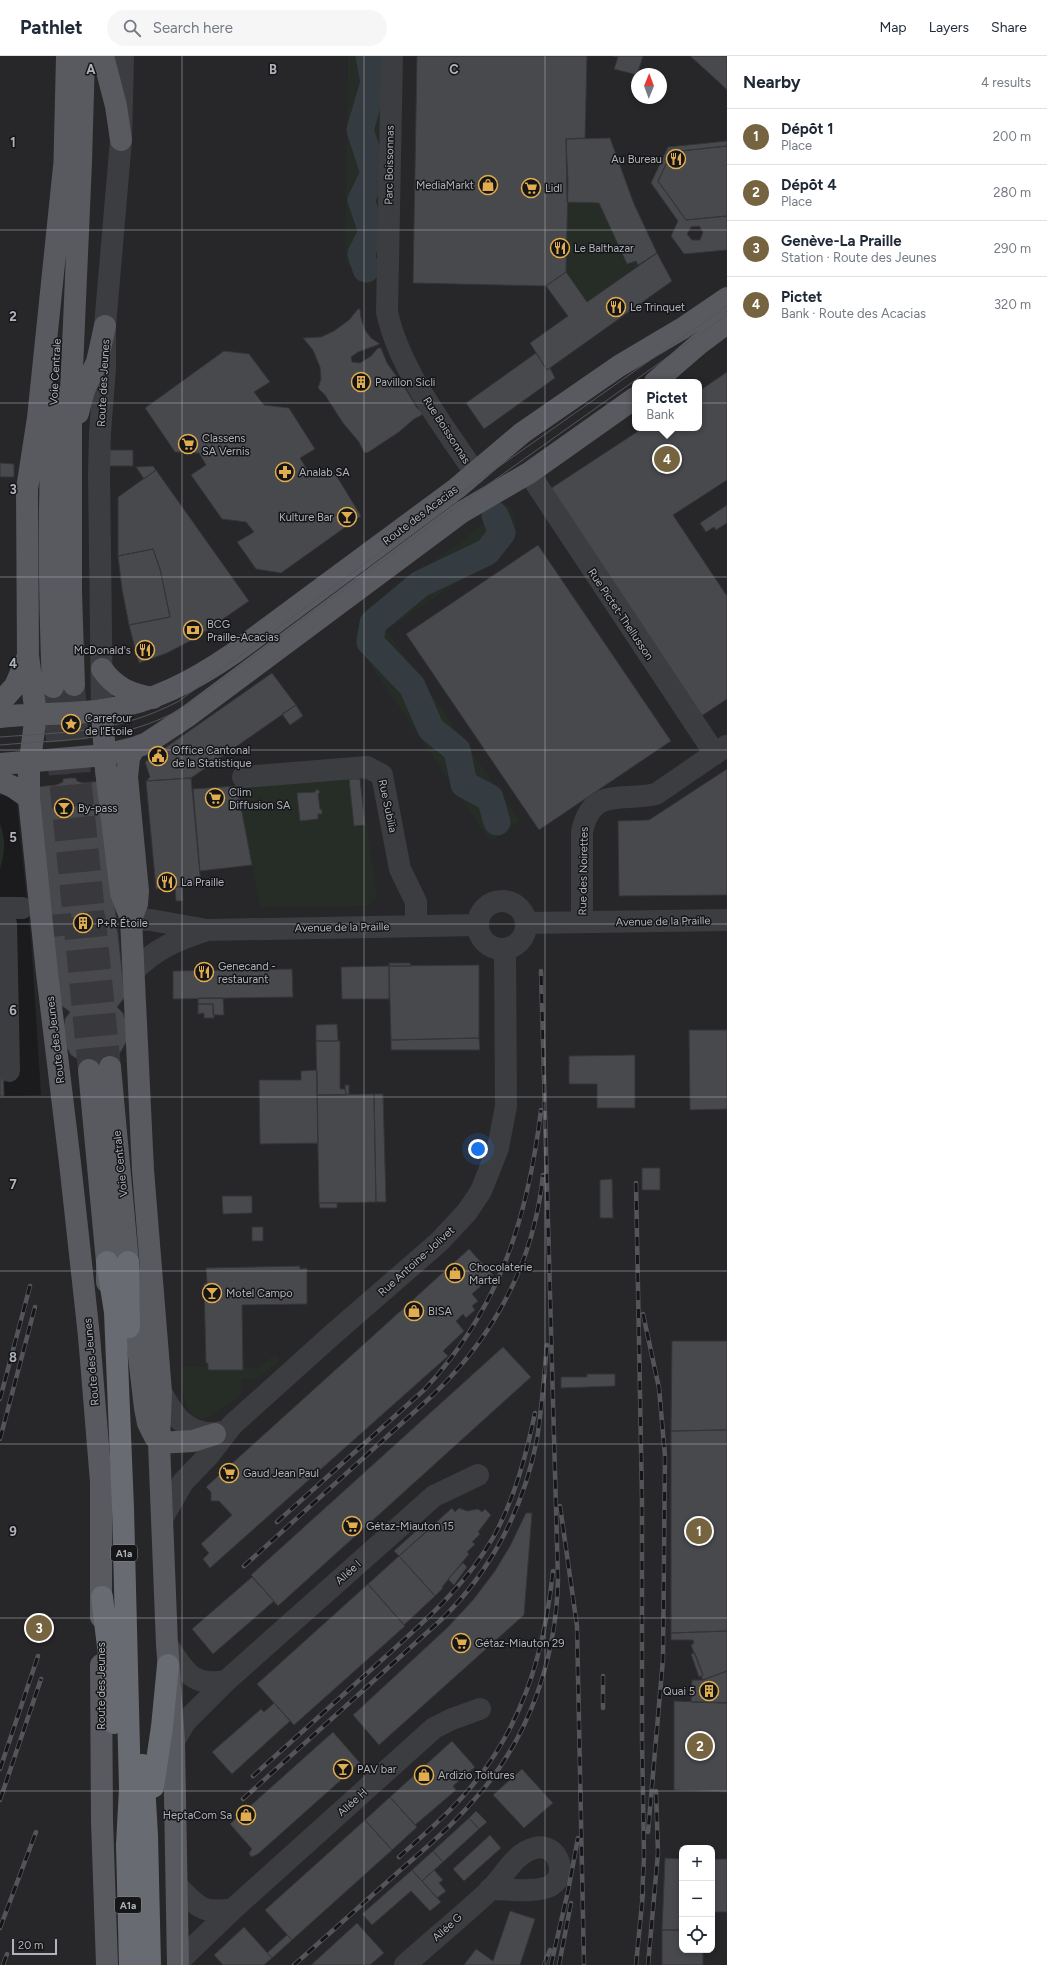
<!DOCTYPE html>
<meta charset="utf-8">
<style>
body{margin:0;font-family:Figtree,sans-serif;background:#f6f6f7;color:#1f2937}
.controls{position:absolute;right:12px;bottom:12px;display:grid;overflow:hidden;border-radius:8px;box-shadow:0 2px 6px #0003}
.controls button{width:36px;height:36px;display:grid;place-items:center;padding:0;border:0;border-bottom:1px solid #e0e1e3;background:#fff;color:#1f2937;font:20px sans-serif}
.compass{position:absolute;left:631px;top:12px;width:36px;height:36px;border-radius:50%;background:#fff;box-shadow:0 2px 6px #0003;rotate:1deg}
.scale{position:absolute;left:12px;bottom:10px;width:45px;box-sizing:border-box;padding-left:4px;border:2px solid #afb3bb;border-top:0;font-size:11px;line-height:14px;white-space:nowrap;color:#afb3bb;-webkit-text-stroke:3px #161618;paint-order:stroke}
.you{position:absolute;left:478px;top:1093px;width:14px;height:14px;margin:-10px;border:3px solid #fff;border-radius:50%;background:#1a73e8;box-shadow:0 0 0 6px #1a73e833}
.badge{display:grid;place-items:center;width:26px;height:26px;border-radius:50%;background:#766441;color:#fff;font-size:13px;font-weight:700}
.pin{position:absolute;translate:-50% -50%;border:2px solid #fff;box-shadow:0 1px 4px #0006}
.popup{position:absolute;left:632px;top:323px;width:70px;height:52px;box-sizing:border-box;display:grid;place-content:center;border-radius:8px;background:#fff;filter:drop-shadow(0 1px 3px #0005);font-size:13px;white-space:nowrap;color:#747a83}
.popup b{font-size:15px;color:#1f2937}
.popup::after{content:'';position:absolute;left:50%;top:100%;margin-left:-8px;border:8px solid transparent;border-top-color:#fff}
.list{margin:0;padding:0;list-style:none}
h2{display:flex;justify-content:space-between;align-items:center;height:52px;margin:0;padding:0 16px;font-size:17px}
h2 small{font-size:13px;font-weight:400;color:#747a83}
.list li{display:grid;grid-template-columns:26px 1fr auto;gap:12px;align-items:center;box-sizing:border-box;height:56px;padding:0 16px;border-top:1px solid #e0e1e3}
.list b{display:block;font-size:15px;white-space:nowrap}
.list p{margin:0;font-size:13px;white-space:nowrap;color:#747a83}
.list em{font-size:13px;font-style:normal;color:#747a83}
.icon{flex:none;width:22px;height:22px;fill:none;stroke:currentColor;stroke-width:2;stroke-linecap:round;stroke-linejoin:round}
.map{position:relative;flex:none;width:727px;height:1909px;overflow:hidden}
header{display:flex;align-items:center;gap:24px;box-sizing:border-box;height:56px;padding:0 20px;background:#fff;border-bottom:1px solid #e0e1e3}
header strong{font-size:19px}
nav{display:flex;gap:22px;margin-inline-start:auto;font-size:14px}
.search{width:280px;height:36px;background:#f6f6f7;display:flex;align-items:center;gap:10px;box-sizing:border-box;padding:0 14px;border-radius:22px;color:#747a83;font-size:15px}
main{display:flex}
aside{flex:1;background:#fff}
.map>svg:first-child{display:block}
</style>
<header>
<strong>Pathlet</strong>
<div class="search"><svg class="icon" aria-label="search" viewBox="0 0 24 24"><circle cx="10" cy="10" r="6"/><path d="M15 15l6 6"/></svg>Search here</div>
<nav><a>Map</a><a>Layers</a><a>Share</a></nav>
</header>
<main>
<div class="map">
<svg width="727" height="1909" viewBox="0 0 727 1909">
<rect width="100%" height="100%" fill="#1b1b1d"/>
<path fill="#27272a" fill-rule="evenodd" d="M0 0H727V1909H0V1040L41 1039 31 884 16 740 0 739ZM637 18H661V42H637ZM635 326H699V372H635ZM682 1792H712V1894H682Z"/>
<path fill="#252d26" d="M348 0H384L381 219 368 230 345 206Z
M567 146 599 147 627 208 636 205 638 209 587 246 566 216Z
M510 449C518 470 519 476 505 495L386 574 520 765 490 785 357 589 356 576 363 556Z
M360 723 377 841 367 850 260 851 237 730Z
M0 768C6 784 5 797 0 813Z
M275 1299 280 1304 257 1323H242L241 1333 243 1336C232 1345 202 1377 189 1354 182 1343 183 1324 181 1311L208 1310V1314H243V1312H257Z"/>
<g fill="none" stroke-linecap="round" stroke-linejoin="round">
<path stroke="#343c42" stroke-width="27" d="M366 213 361 198 372 176 361 144 374 117 360 74 374 26 369 0
M495 459 502 477 487 496 420 528 373 567 370 586 412 630 431 673 457 694 464 728 490 742 497 766"/>
</g>
<path fill="#48494d" stroke="#353539" fill-rule="evenodd" d="M417 0H587L585 82 566 83 568 126 566 216 546 230 413 227Z
M613 0H643L637 19 614 13 618 1Z
M690 0H727V34L721 28Z
M610 82 634 148 657 197 638 209 636 205 627 208 599 147 567 146 566 83Z
M727 85V90L672 96 658 125 686 164 727 160V194L684 198 671 180 678 165 651 127 668 91ZM699 170 703 176 700 184H692L687 178 691 171Z
M727 90V160L686 164 658 125 672 96Z
M657 197 672 225 547 314 530 287 568 260 546 230 566 216 587 246Z
M358 253H360L361 262 365 274 371 282 380 288 358 296 351 301 352 306 360 307 371 300 378 292H381L387 307 405 332 417 352 422 356V359L414 363 399 376 367 397 364 396 359 386 343 367 325 339 318 332 321 323 320 311 313 294 303 282 321 281 334 275 349 264Z
M224 295 249 298 270 326 254 336 264 349 289 352 315 393 300 402 308 415 336 419 361 460 281 517 256 513 237 486 254 476 246 466 222 463 191 419 206 409 199 397 175 396 145 352Z
M536 297 547 314 550 312 555 322 484 373 466 347Z
M727 316V424L673 459 727 540V643L700 661 550 433 643 372H699V335Z
M109 394H133V410H108Z
M0 407 14 408V421H0Z
M153 410 156 414 144 423 136 411Z
M156 414 249 545 194 583 167 597 139 607 129 569 170 561 160 513 153 493 118 500V441Z
M727 449V467L716 474 714 471 706 476 700 467Z
M538 489 671 685 539 774 406 578Z
M153 493 160 513 170 561 129 569 122 533 118 500Z
M272 617 296 649 191 722 146 725 150 721 145 706Z
M296 649 303 660 290 669 282 658Z
M727 713V839L619 840 618 765 649 764Z
M69 722H76L77 725 83 727 101 725 125 941 117 951 123 957 127 967V985L117 1002 100 1009 85 1008 71 999 67 992 63 974 65 963 70 956 58 947 36 731 56 729 63 726V723Z
M191 722 201 829 156 833 146 725Z
M349 723H360L365 769 354 770Z
M237 730 252 809 200 815 193 733Z
M317 733 320 736 318 738 320 753 322 754V758H318V763L300 765 297 737 315 736Z
M182 830 183 845H176L175 831Z
M0 868 4 1040H0Z
M389 907H410L411 910H389Z
M479 909V982L391 984 389 910Z
M389 910V943H342L341 911Z
M292 913 293 941 173 943V915Z
M198 942H223L224 959H213V948H198Z
M198 948H213L214 962H204V957L198 958Z
M337 968 338 985H316V969Z
M689 974H727V1053L690 1054Z
M479 982 480 994H391V984Z
M316 985H340V1033H345L346 1039H317Z
M635 999V1052H597V1028H569V1000Z
M317 1014 318 1087 260 1088 259 1024H301V1015Z
M345 1029H349V1038L346 1039Z
M374 1038 376 1146 319 1147 317 1039Z
M374 1038H383L386 1146H376Z
M642 1112H660V1134H642Z
M612 1123 613 1162H600V1124Z
M222 1140H252V1157L223 1158Z
M319 1147H337V1152H320Z
M252 1171H263V1185H252Z
M469 1193 493 1219 472 1238 478 1245 472 1250 475 1254 466 1262 463 1258 456 1265 464 1275 443 1295 448 1300 210 1512 203 1503 209 1497 201 1488 232 1459 219 1445H211V1436L206 1431Z
M300 1210V1213L307 1212V1248L242 1249 243 1314H208V1307H206L204 1228 207 1227 206 1212Z
M672 1285H727V1374L671 1375Z
M503 1291 531 1321 278 1550 251 1519Z
M587 1318H615V1330L561 1332V1321H587Z
M727 1374V1575L671 1577V1375Z
M452 1452 455 1456 459 1452 467 1455 478 1453 482 1456 485 1453 491 1459 478 1476 480 1478 472 1486 475 1488 467 1496 469 1498 442 1531 443 1532 435 1540 399 1500Z
M526 1457H532L524 1559 379 1689 353 1659 447 1572 473 1544 495 1515 510 1490Z
M427 1465 432 1471 399 1500 394 1495Z
M399 1500 435 1540 404 1569 368 1528Z
M463 1507 467 1511 454 1529 448 1523Z
M252 1521 274 1545 213 1598 192 1573Z
M368 1528 405 1570 294 1669 257 1628Z
M727 1575V1615L703 1624 701 1620 703 1619 691 1589 694 1587 693 1584H671V1577Z
M695 1597 703 1619 699 1621 691 1598Z
M727 1615V1647L691 1646 692 1624H703Z
M674 1645 727 1647V1736L674 1734Z
M274 1647 290 1665 232 1718 212 1696 261 1653 264 1656Z
M333 1676 360 1707 258 1798 251 1801 249 1797 252 1793 230 1768Z
M452 1685 475 1711 453 1730 456 1734 415 1769 390 1741Z
M522 1713 553 1747 524 1772 493 1739Z
M390 1741 417 1771 392 1794 365 1764Z
M476 1755 487 1766 479 1773 469 1762Z
M469 1762 479 1773 443 1806 433 1795Z
M365 1764 392 1794 292 1884 265 1854Z
M490 1779 501 1792 464 1825 453 1813Z
M433 1795 443 1806 422 1825 412 1814Z
M665 1802 682 1803V1874H662Z
M712 1803H727V1856H712Z
M412 1814 441 1846 430 1855 411 1835 372 1869 362 1858Z
M434 1814 443 1824 439 1827 446 1835 437 1842 422 1825Z
M510 1855 535 1863 520 1909H464L476 1893 493 1905Z
M357 1867 384 1897 370 1909H311Z
M244 1871 272 1902 264 1909H223L214 1899Z
M662 1874H682V1894H703V1909H662Z
M287 1879 292 1884 272 1902 267 1897Z"/>
<g fill="none" stroke-linecap="round" stroke-linejoin="round">
<path stroke="#39393d" stroke-width="22" stroke-dasharray="22 11" stroke-linecap="butt" d="M74 629 80 721 110 1011
M53 631 60 723 89 1014
M50 870 116 864"/>
<path stroke="#3c3d41" stroke-width="22" d="M392 0 387 256C399 313 443 369 475 417
M529 417 715 698
M102 654 99 417 100 377 105 312V270L121 84 123 0
M243 721 367 711 382 719 400 813 416 846V870
M478 869a24 24 0 1 1 48 0a24 24 0 1 1-48 0Z
M0 852H22
M131 863 151 864 207 874 478 869
M582 866V776C591 730 622 746 656 738L726 690
M527 867 727 864
M6 868 9 1015
M134 915C156 892 177 884 207 874
M161 1336C171 1354 180 1371 202 1376 209 1378 214 1378 221 1376
M163 1461 183 1426 209 1399 232 1369 332 1279 439 1186 467 1156 481 1135 498 1092 506 1050 505 893
M167 1588C184 1614 191 1631 226 1625L185 1666 174 1685
M226 1625 434 1440 478 1419
M177 1830C199 1851 201 1858 233 1853L178 1906
M233 1853 434 1672 452 1663 480 1653
M405 1909C433 1884 462 1860 489 1835 504 1821 514 1797 535 1792 559 1786 570 1822 548 1831 531 1837 508 1833 490 1833"/>
<path stroke="#585a60" stroke-width="22" d="M103 0 116 50 121 84
M64 111 38 362 27 433 28 600 36 658 29 712V742L47 917 70 1107 89 1280 101 1426V1561
M64 125 67 0
M655 326 699 288 727 267
M78 357 84 334 97 306 105 270
M102 613C115 632 131 638 153 642
M74 629 71 536V336L81 106 84 0
M53 631C49 534 48 436 54 339
M0 647 15 630 28 600
M102 654 106 715 121 837 131 863 143 1114 161 1336 159 1387 167 1588 174 1685 178 1909
M0 661C34 657 70 659 104 654 154 646 193 625 234 597L457 432 522 377 619 310 683 272 727 242
M0 708 105 699 134 692 147 687 188 660 462 456 529 417 635 342
M0 725 13 731 29 742
M131 863 137 848 138 835 127 721 129 702 134 692
M110 1011 128 1206 145 1352 148 1367 155 1381
M89 1014 107 1206V1226
M159 1387 193 1385 215 1378
M101 1609 102 1765 107 1909"/>
<path stroke="#696b72" stroke-width="22" d="M107 1206 115 1256 123 1452 130 1732 127 1789 130 1909
M128 1206 129 1271
M102 1541 111 1615 114 1667
M143 1709 147 1780 150 1909
M153 1731 162 1671 168 1609"/>
<path stroke="#53555a" stroke-width="1" d="M0 681C66 676 119 677 179 645L443 450 727 250
M0 689C68 683 122 686 183 652L448 457 727 259"/>
<g stroke="#53555a" stroke-width="4.5">
<path id="rail" d="M636 1127 642 1444V1682L644 1800 642 1842
M643 1258 659 1332 665 1400 663 1603 648 1776
M0 1343 30 1230
M0 1383 35 1251
M560 1450 577 1570 584 1909
M277 1466 425 1333C500 1252 528 1161 541 1054
M244 1510 433 1339C495 1279 534 1205 543 1119
M603 1620V1652
M0 1713 38 1600
M253 1720C293 1684 334 1647 374 1611 419 1570 464 1533 494 1480 515 1441 526 1400 535 1357
M243 1743 442 1563C492 1514 524 1451 537 1383 542 1352 544 1320 547 1289
M0 1744 41 1623
M399 1801C421 1781 445 1761 465 1738 522 1673 544 1599 553 1515
M0 1872 36 1776
M3 1909 7 1898
M294 1909C328 1879 362 1848 396 1818 422 1795 450 1772 473 1745 528 1685 556 1605 558 1524L541 915
M544 1909 550 1894
M551 1909 568 1835 578 1782
M559 1909 571 1847
M636 1909 643 1837
M648 1909 658 1797 656 1735"/>
</g>
<use href="#rail" stroke="#161618" stroke-width="3" stroke-dasharray="9" stroke-linecap="butt"/>
</g>
<path fill="none" stroke="#afb3bb" stroke-width="1" stroke-opacity="0.55" d="M182 0V1909M364 0V1909M545 0V1909M0 174H727M0 347H727M0 521H727M0 694H727M0 868H727M0 1041H727M0 1215H727M0 1388H727M0 1562H727M0 1735H727"/>
<defs>
<g id="restaurant-ring" transform="scale(1)"><circle r="9.5" fill="#161618" stroke="#e1ad4e" stroke-width="1.5"/><path d="M-5-6h1v4h1v-4h1v4h1v-4h1v5L-1.5 .5V6h-2V.5L-5-1ZM5-6V6H3V1.5H1.5Q1.5-4 5-6Z" fill="#e1ad4e"/></g>
<g id="shop-ring" transform="scale(1)"><circle r="9.5" fill="#161618" stroke="#e1ad4e" stroke-width="1.5"/><path d="M-5-2.5h2.3a2.7 3.5 0 0 1 5.4 0H5L5.5 6h-11ZM-1.5-2.5h3a1.5 2.3 0 0 0-3 0Z" fill="#e1ad4e"/></g>
<g id="supermarket-ring" transform="scale(1)"><circle r="9.5" fill="#161618" stroke="#e1ad4e" stroke-width="1.5"/><path d="M-6-5.5h2.5l.6 2H6L4.5 2H-2.5L-4.4-4H-6ZM-1.5 3.2a1.3 1.3 0 1 0 .1 0ZM3 3.2a1.3 1.3 0 1 0 .1 0Z" fill="#e1ad4e"/></g>
<g id="building-ring" transform="scale(1)"><circle r="9.5" fill="#161618" stroke="#e1ad4e" stroke-width="1.5"/><path d="M-4-6H4V6H1V3H-1V6H-4ZM-2.5-4.3h1.7v1.8h-1.7ZM.8-4.3h1.7v1.8H.8ZM-2.5-1h1.7V.8h-1.7ZM.8-1h1.7V.8H.8Z" fill="#e1ad4e"/></g>
<g id="pharmacy-ring" transform="scale(1)"><circle r="9.5" fill="#161618" stroke="#e1ad4e" stroke-width="1.5"/><path d="M-2-6h4v4h4v4h-4v4h-4v-4h-4v-4h4Z" fill="#e1ad4e"/></g>
<g id="bar-ring" transform="scale(1)"><circle r="9.5" fill="#161618" stroke="#e1ad4e" stroke-width="1.5"/><path d="M-6-5H6L.8 .8V4.5H3.5V6h-7V4.5H-.8V.8Z" fill="#e1ad4e"/></g>
<g id="bank-ring" transform="scale(1)"><circle r="9.5" fill="#161618" stroke="#e1ad4e" stroke-width="1.5"/><path d="M-6-4H6V4H-6ZM0-2.3a2.3 2.3 0 1 0 0 4.6a2.3 2.3 0 1 0 0-4.6Z" fill="#e1ad4e"/></g>
<g id="sight-ring" transform="scale(1)"><circle r="9.5" fill="#161618" stroke="#e1ad4e" stroke-width="1.5"/><path d="M0-6L1.8-2.2L6-1.7L2.9 1.2L3.7 5.4L0 3.3L-3.7 5.4L-2.9 1.2L-6-1.7L-1.8-2.2Z" fill="#e1ad4e"/></g>
<g id="civic-ring" transform="scale(1)"><circle r="9.5" fill="#161618" stroke="#e1ad4e" stroke-width="1.5"/><path d="M-.6-6.5H3V-4.5H.6V-3L4-1V1h2V6H-6V1h2V-1L-.6-3ZM-1.2 2.5V6h2.4V2.5Z" fill="#e1ad4e"/></g>
</defs>
<g fill-rule="evenodd">
<use href="#restaurant-ring" x="676" y="103"/>
<use href="#shop-ring" x="488" y="129"/>
<use href="#supermarket-ring" x="531" y="132"/>
<use href="#restaurant-ring" x="560" y="192"/>
<use href="#restaurant-ring" x="616" y="251"/>
<use href="#building-ring" x="361" y="326"/>
<use href="#supermarket-ring" x="188" y="388"/>
<use href="#pharmacy-ring" x="285" y="416"/>
<use href="#bar-ring" x="347" y="461"/>
<use href="#bank-ring" x="193" y="574"/>
<use href="#restaurant-ring" x="145" y="594"/>
<use href="#sight-ring" x="71" y="668"/>
<use href="#civic-ring" x="158" y="700"/>
<use href="#supermarket-ring" x="215" y="742"/>
<use href="#bar-ring" x="64" y="752"/>
<use href="#restaurant-ring" x="167" y="826"/>
<use href="#building-ring" x="83" y="867"/>
<use href="#restaurant-ring" x="204" y="916"/>
<use href="#shop-ring" x="455" y="1217"/>
<use href="#bar-ring" x="212" y="1237"/>
<use href="#shop-ring" x="414" y="1255"/>
<use href="#supermarket-ring" x="229" y="1417"/>
<use href="#supermarket-ring" x="352" y="1470"/>
<use href="#supermarket-ring" x="461" y="1587"/>
<use href="#building-ring" x="709" y="1635"/>
<use href="#bar-ring" x="343" y="1713"/>
<use href="#shop-ring" x="424" y="1719"/>
<use href="#shop-ring" x="246" y="1759"/>
</g>
<g text-anchor="middle" stroke-width="3" stroke-linejoin="round" paint-order="stroke">
<g fill="#161618" stroke="#81848a" stroke-width="1">
<rect x="111" y="1489" width="26" height="16" rx="3"/>
<rect x="115" y="1841" width="26" height="16" rx="3"/>
</g>
<g font-size="10" font-weight="bold" fill="#afb3bb">
<text x="124" y="1501">A1a</text>
<text x="128" y="1853">A1a</text>
</g>
<g font-size="11" fill="#afb3bb" stroke="#161618" text-anchor="start">
<text x="662" y="107" text-anchor="end">Au Bureau</text>
<text x="474" y="133" text-anchor="end">MediaMarkt</text>
<text x="545" y="136">Lidl</text>
<text x="574" y="196">Le Balthazar</text>
<text x="630" y="255">Le Trinquet</text>
<text x="375" y="330">Pavillon Sicli</text>
<text x="202" y="386">Classens<tspan x="202" dy="13">SA Vernis</tspan></text>
<text x="299" y="420">Analab SA</text>
<text x="333" y="465" text-anchor="end">Kulture Bar</text>
<text x="207" y="572">BCG<tspan x="207" dy="13">Praille-Acacias</tspan></text>
<text x="131" y="598" text-anchor="end">McDonald's</text>
<text x="85" y="666">Carrefour<tspan x="85" dy="13">de l'Etoile</tspan></text>
<text x="172" y="698">Office Cantonal<tspan x="172" dy="13">de la Statistique</tspan></text>
<text x="229" y="740">Clim<tspan x="229" dy="13">Diffusion SA</tspan></text>
<text x="78" y="756">By-pass</text>
<text x="181" y="830">La Praille</text>
<text x="97" y="871">P+R Étoile</text>
<text x="218" y="914">Genecand -<tspan x="218" dy="13">restaurant</tspan></text>
<text x="469" y="1215">Chocolaterie<tspan x="469" dy="13">Martel</tspan></text>
<text x="226" y="1241">Motel Campo</text>
<text x="428" y="1259">BISA</text>
<text x="243" y="1421">Gaud Jean Paul</text>
<text x="366" y="1474">Gétaz-Miauton 15</text>
<text x="475" y="1591">Gétaz-Miauton 29</text>
<text x="695" y="1639" text-anchor="end">Quai 5</text>
<text x="357" y="1717">PAV bar</text>
<text x="438" y="1723">Ardizio Toitures</text>
<text x="232" y="1763" text-anchor="end">HeptaCom Sa</text>
</g>
<g font-size="11" fill="#afb3bb" stroke="#161618">
<text transform="translate(389 109) rotate(-89)" y="4">Parc Boissonnas</text>
<text transform="translate(55 316) rotate(-87)" y="4">Voie Centrale</text>
<text transform="translate(103 327) rotate(-87)" y="4">Route des Jeunes</text>
<text transform="translate(447 374) rotate(57)" y="4">Rue Boissonnas</text>
<text transform="translate(420 459) rotate(-37)" y="4">Route des Acacias</text>
<text transform="translate(621 558) rotate(56)" y="4">Rue Pictet-Thellusson</text>
<text transform="translate(388 750) rotate(78)" y="4">Rue Subilia</text>
<text transform="translate(583 815) rotate(-89)" y="4">Rue des Noirettes</text>
<text transform="translate(663 865) rotate(-1)" y="4">Avenue de la Praille</text>
<text transform="translate(342 871) rotate(-1)" y="4">Avenue de la Praille</text>
<text transform="translate(55 984) rotate(-97)" y="4">Route des Jeunes</text>
<text transform="translate(120 1108) rotate(-96)" y="4">Voie Centrale</text>
<text transform="translate(416 1205) rotate(-42)" y="4">Rue Antoine-Jolivet</text>
<text transform="translate(91 1306) rotate(-95)" y="4">Route des Jeunes</text>
<text transform="translate(348 1516) rotate(-42)" y="4">Allée I</text>
<text transform="translate(101 1630) rotate(-90)" y="4">Route des Jeunes</text>
<text transform="translate(352 1746) rotate(-42)" y="4">Allée H</text>
<text transform="translate(447 1871) rotate(-42)" y="4">Allée G</text>
</g>
</g>
<g font-size="13" text-anchor="middle" font-weight="bold" fill="#afb3bb" stroke="#161618" stroke-width="3" stroke-linejoin="round" paint-order="stroke">
<text x="91" y="18">A</text>
<text x="273" y="18">B</text>
<text x="454" y="18">C</text>
<text x="13" y="91">1</text>
<text x="13" y="265">2</text>
<text x="13" y="438">3</text>
<text x="13" y="612">4</text>
<text x="13" y="786">5</text>
<text x="13" y="959">6</text>
<text x="13" y="1133">7</text>
<text x="13" y="1306">8</text>
<text x="13" y="1480">9</text>
</g>
</svg>
<div class="controls">
<button>+</button>
<button>−</button>
<button><svg class="icon" aria-label="locate" viewBox="0 0 24 24"><circle cx="12" cy="12" r="6"/><path d="M12 2v4M12 18v4M2 12h4M18 12h4"/></svg></button>
</div>
<svg class="compass" viewBox="-18 -18 36 36"><path d="M0-13l5 13h-10z" fill="#e53935"/><path d="M0 13l5-13h-10z" fill="#747a83"/></svg>
<div class="scale">20 m</div>
<div class="you"></div>
<div class="pin badge" style="left:699px;top:1475px">1</div>
<div class="pin badge" style="left:700px;top:1690px">2</div>
<div class="pin badge" style="left:39px;top:1572px">3</div>
<div class="pin badge" style="left:667px;top:403px">4</div>
<div class="popup"><b>Pictet</b>Bank</div>
</div>
<aside>
<h2>Nearby<small>4 results</small></h2>
<ul class="list">
<li><span class="badge">1</span><div><b>Dépôt 1</b><p>Place</p></div><em>200 m</em></li>
<li><span class="badge">2</span><div><b>Dépôt 4</b><p>Place</p></div><em>280 m</em></li>
<li><span class="badge">3</span><div><b>Genève-La Praille</b><p>Station · Route des Jeunes</p></div><em>290 m</em></li>
<li><span class="badge">4</span><div><b>Pictet</b><p>Bank · Route des Acacias</p></div><em>320 m</em></li>
</ul>
</aside>
</main>
